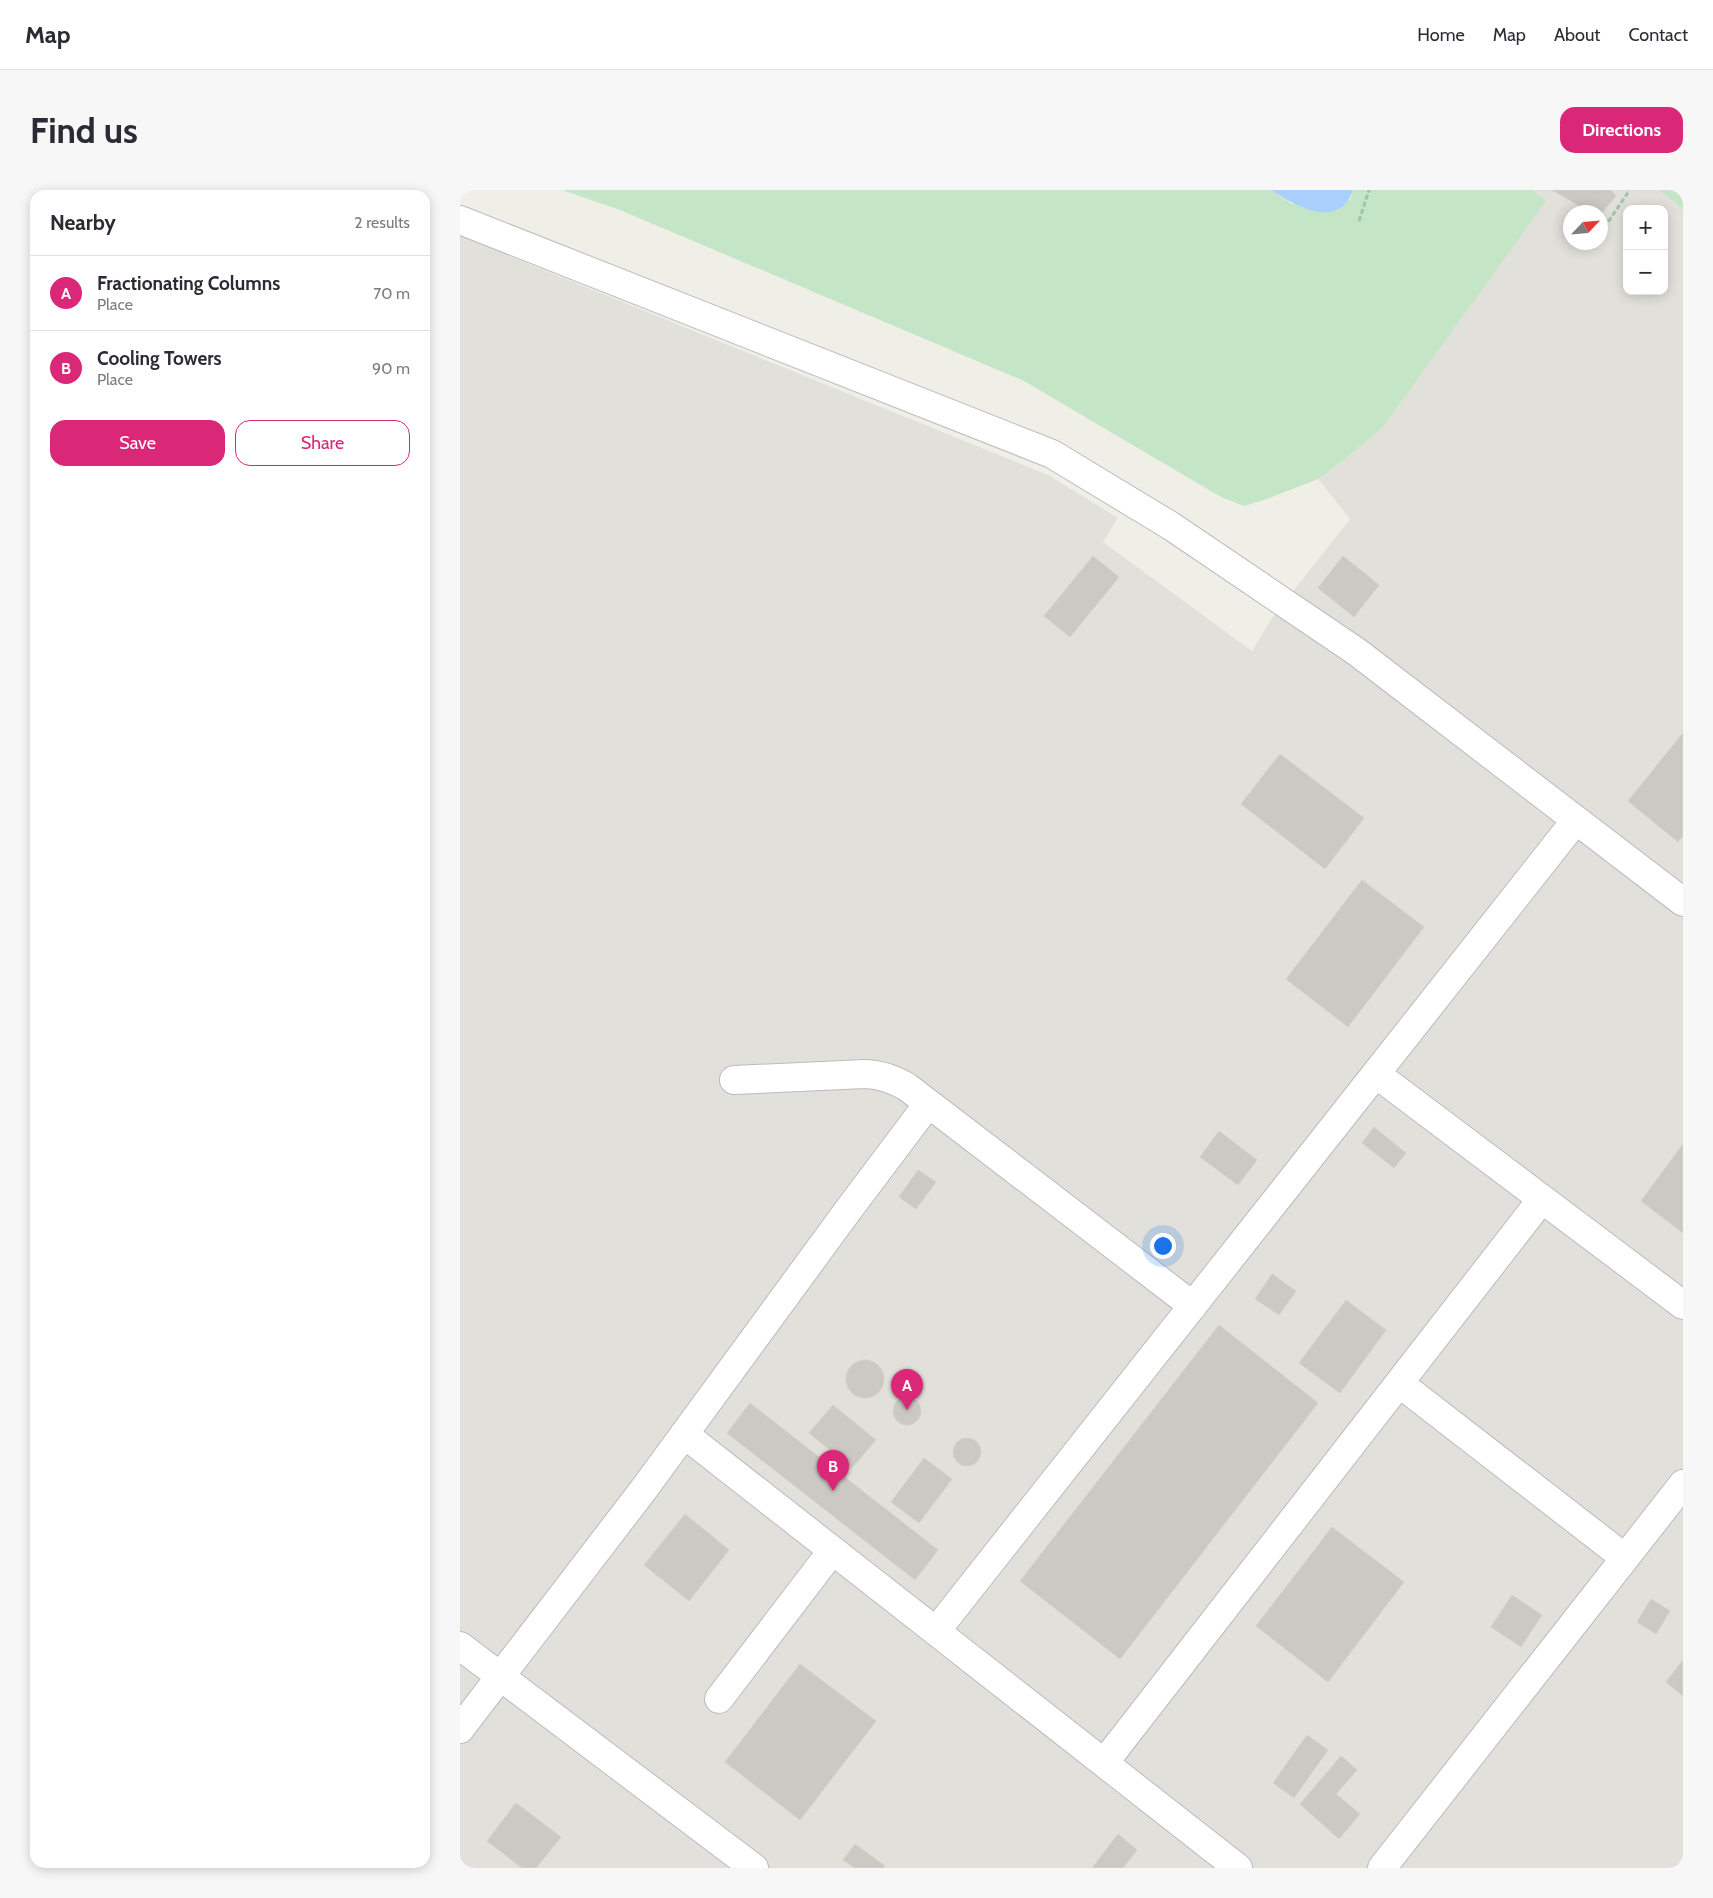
<!DOCTYPE html>
<meta charset="utf-8">
<style>
body{margin:0;font-family:Cabin,sans-serif;background:#f7f7f7;color:#2b2b33}
.controls{position:absolute;right:15px;top:15px;display:grid;overflow:hidden;border-radius:10px;box-shadow:0 2px 12px #0003}
.controls button{width:45px;height:45px;display:grid;place-items:center;padding:0;border:0;border-bottom:1px solid #e1e1e2;background:#fff;color:#2b2b33;font:25px sans-serif}
.compass{position:absolute;left:1103px;top:15px;width:45px;height:45px;border-radius:50%;background:#fff;box-shadow:0 2px 12px #0003;rotate:64deg}
.you{position:absolute;left:702px;top:1055px;width:18px;height:18px;margin:-12px;border:4px solid #fff;border-radius:50%;background:#1a73e8;box-shadow:0 0 0 8px #1a73e833}
.badge{display:grid;place-items:center;width:32px;height:32px;border-radius:50%;background:#db2777;color:#fff;font-size:16px;font-weight:700}
.pin{position:absolute;translate:-50% -41px;filter:drop-shadow(0 1px 2px #0008)}
.pin::after{content:'';position:absolute;top:26px;width:18px;height:15px;background:inherit;clip-path:polygon(0 0,100% 0,50% 100%)}
.list{margin:0;padding:0;list-style:none}
h2{display:flex;justify-content:space-between;align-items:center;height:65px;margin:0;padding:0 20px;font-size:21px}
h2 small{font-size:16px;font-weight:400;color:#7c7c81}
.list li{display:grid;grid-template-columns:32px 1fr auto;gap:15px;align-items:center;box-sizing:border-box;height:75px;padding:0 20px;border-top:1px solid #e1e1e2}
.list b{display:block;font-size:19px;white-space:nowrap}
.list p{margin:0;font-size:16px;white-space:nowrap;color:#7c7c81}
.list em{font-size:16px;font-style:normal;color:#7c7c81}
.actions{display:flex;gap:10px;padding:15px 20px}
.actions a{flex:1;padding:11px 0;border:1px solid #db2777;border-radius:15px;text-align:center;font-size:18px;color:#db2777}
.actions .main{background:#db2777;color:#fff}
.map{position:relative;flex:none;width:1223px;height:1678px;overflow:hidden;border-radius:15px}
header{display:flex;align-items:center;gap:30px;box-sizing:border-box;height:70px;padding:0 25px;background:#fff;border-bottom:1px solid #e1e1e2}
header strong{font-size:24px}
nav{display:flex;gap:28px;margin-inline-start:auto;font-size:18px}
.intro{display:flex;align-items:center;justify-content:space-between;box-sizing:border-box;height:120px;padding:0 30px}
h1{margin:0;font-size:35px}
.button{padding:12px 22px;border-radius:15px;background:#db2777;color:#fff;font-size:18px;font-weight:700}
main{display:flex;gap:30px;padding:0 30px}
aside{flex:1;background:#fff;border-radius:15px;box-shadow:0 2px 12px #0003}
.map>svg:first-child{display:block}
</style>
<header>
<strong>Map</strong>
<nav><a>Home</a><a>Map</a><a>About</a><a>Contact</a></nav>
</header>
<div class="intro"><h1>Find us</h1><a class="button">Directions</a></div>
<main>
<aside>
<h2>Nearby<small>2 results</small></h2>
<ul class="list">
<li><span class="badge">A</span><div><b>Fractionating Columns</b><p>Place</p></div><em>70 m</em></li>
<li><span class="badge">B</span><div><b>Cooling Towers</b><p>Place</p></div><em>90 m</em></li>
</ul>
<div class="actions"><a class="main">Save</a><a>Share</a></div>
</aside>
<div class="map">
<svg width="1223" height="1678" viewBox="0 0 1223 1678">
<rect width="100%" height="100%" fill="#f0efe7"/>
<path fill="#e2e0db" fill-rule="evenodd" d="M1072 0H1200L1223 18V1678H0V46L588 285 658 328 643 352 792 461 812 428 890 329 858 289 889 266 923 237 1085 11ZM1167 19H1204V101H1167ZM1110 22H1140V52H1110Z"/>
<path fill="#c4e6c7" d="M102 0H811L832 14 890 10 893 0H1072L1086 11 923 237 889 266 858 289 807 309 784 316 761 307 564 191 160 20Z
M1199 0H1223V19Z"/>
<path fill="#aad1fd" d="M811 0H893C879 41 835 16 811 0Z"/>
<path fill="#ccc9c4" stroke="#d4d1c5" d="M1092 0H1151L1156 6 1140 25V22H1130Z
M633 366 659 387 610 447 584 426Z
M883 366 919 395 894 427 858 398Z
M1223 543V646L1218 652 1168 611Z
M820 564 904 628 865 679 781 614Z
M902 690 964 737 888 837 826 789Z
M914 937 946 963 934 978 902 953Z
M759 941 797 970 778 995 740 967Z
M1223 954V1043L1181 1011Z
M458 980 476 992 456 1019 439 1007Z
M812 1084 836 1101 819 1125 795 1109Z
M886 1110 926 1140 880 1203 839 1173Z
M759 1135 858 1213 660 1469 560 1391Z
M386 1189a19 19 0 1 1 38 0a19 19 0 1 1-38 0Z
M433 1221a14 14 0 1 1 28 0a14 14 0 1 1-28 0Z
M290 1213 478 1360 455 1390 267 1243Z
M373 1215 416 1250 392 1278 349 1243Z
M493 1262a14 14 0 1 1 28 0a14 14 0 1 1-28 0Z
M464 1268 492 1289 459 1333 431 1312Z
M225 1324 269 1360 229 1411 184 1375Z
M872 1337 944 1392 868 1492 796 1436Z
M1052 1405 1082 1425 1061 1457 1031 1437Z
M1191 1409 1210 1421 1196 1444 1177 1432Z
M1223 1470V1506L1206 1492Z
M340 1474 416 1531 340 1630 265 1572Z
M847 1545 868 1560 834 1608 813 1593Z
M881 1566 897 1580 876 1604 900 1624 879 1649 840 1614Z
M56 1613 101 1647 76 1678H62L27 1651Z
M658 1644 677 1660 663 1678H632Z
M395 1654 425 1676 423 1678H395L383 1670Z"/>
<g fill="none" stroke-linecap="round" stroke-linejoin="round">
<g stroke="#b9bbc0" stroke-width="30">
<path id="minor" d="M0 30 592 264 711 336 897 462 1223 712
M916 884 1223 1115
M274 890 405 884C422 885 433 889 447 897L733 1116
M939 1193 1165 1368
M224 1244 778 1678
M476 1441 1116 630
M0 1456 294 1678
M259 1509 372 1361
M0 1539 184 1299 389 1019 468 914
M644 1573 1082 1009
M922 1678 1223 1294"/>
</g>
<path stroke="#9cc5ac" stroke-width="3" stroke-dasharray="5 2.5" stroke-linecap="butt" d="M899 31 909 0
M1140 44 1169 1 1168 0
M1133 56 1135 52"/>
<use href="#minor" stroke="#fff" stroke-width="28"/>
</g>
</svg>
<div class="controls">
<button>+</button>
<button>−</button>
</div>
<svg class="compass" viewBox="-18 -18 36 36"><path d="M0-13l5 13h-10z" fill="#e53935"/><path d="M0 13l5-13h-10z" fill="#7c7c81"/></svg>
<div class="you"></div>
<div class="pin badge" style="left:447px;top:1220px">A</div>
<div class="pin badge" style="left:373px;top:1301px">B</div>
</div>
</main>
